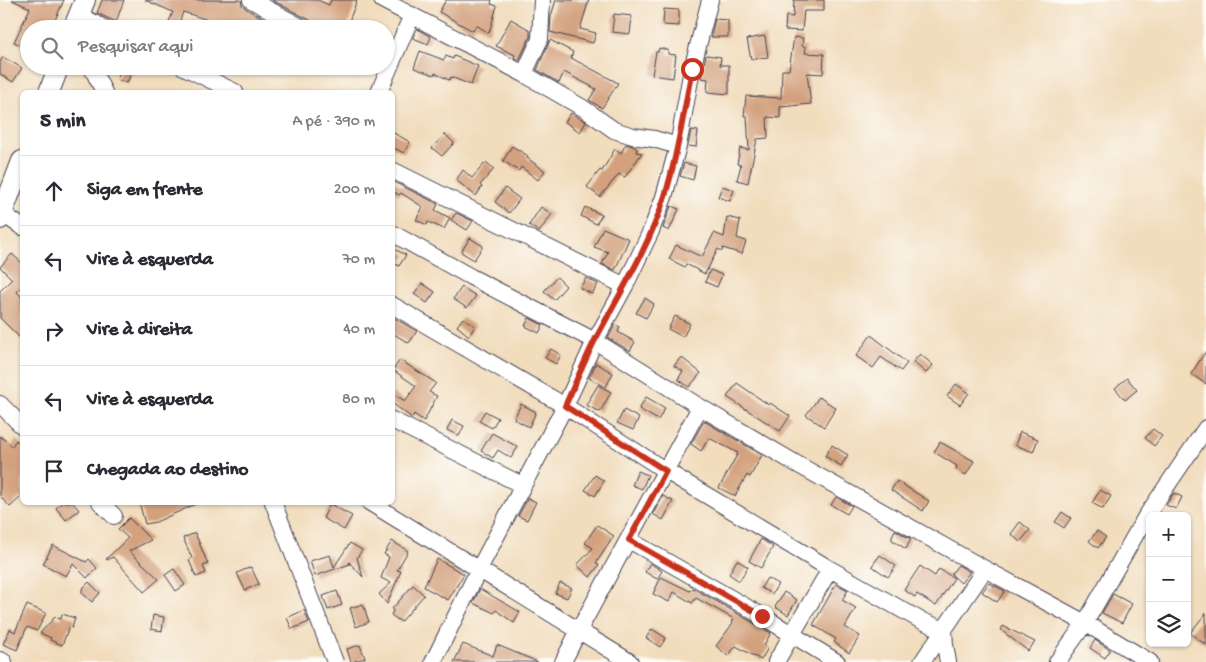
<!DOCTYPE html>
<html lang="pt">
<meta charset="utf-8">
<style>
body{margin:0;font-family:"Gochi Hand",sans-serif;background:#f2f2f3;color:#2b2b33}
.controls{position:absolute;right:15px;bottom:15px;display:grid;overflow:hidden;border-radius:8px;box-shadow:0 1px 4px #0004}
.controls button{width:45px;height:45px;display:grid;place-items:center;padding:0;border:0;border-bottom:1px solid #e1e1e2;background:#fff;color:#2b2b33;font:25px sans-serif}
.stop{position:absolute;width:15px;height:15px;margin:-11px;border:4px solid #c8321e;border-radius:50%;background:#fff}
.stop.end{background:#c8321e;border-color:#fff;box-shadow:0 1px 5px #0008}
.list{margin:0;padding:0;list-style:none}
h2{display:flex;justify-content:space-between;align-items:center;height:65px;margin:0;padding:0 20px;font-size:21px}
h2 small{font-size:16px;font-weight:400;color:#7c7c81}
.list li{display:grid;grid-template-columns:32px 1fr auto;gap:15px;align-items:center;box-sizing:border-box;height:70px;padding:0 20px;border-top:1px solid #e1e1e2}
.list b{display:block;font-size:19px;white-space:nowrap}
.list em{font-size:16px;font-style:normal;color:#7c7c81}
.icon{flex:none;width:28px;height:28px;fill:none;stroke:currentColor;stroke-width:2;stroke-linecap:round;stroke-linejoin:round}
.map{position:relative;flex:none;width:1206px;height:662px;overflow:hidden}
.search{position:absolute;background:#fff;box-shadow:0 1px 4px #0004;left:20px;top:20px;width:375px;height:55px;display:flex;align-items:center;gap:12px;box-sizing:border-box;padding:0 18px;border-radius:28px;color:#7c7c81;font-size:19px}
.panel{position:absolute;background:#fff;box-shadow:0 1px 4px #0004;left:20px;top:90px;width:375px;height:415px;border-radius:8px}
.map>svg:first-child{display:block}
</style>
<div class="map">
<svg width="1206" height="662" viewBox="0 0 1206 662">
<rect width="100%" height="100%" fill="#fdfcf7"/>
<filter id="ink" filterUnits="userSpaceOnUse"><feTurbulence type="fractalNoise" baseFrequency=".02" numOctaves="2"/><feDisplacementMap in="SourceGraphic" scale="10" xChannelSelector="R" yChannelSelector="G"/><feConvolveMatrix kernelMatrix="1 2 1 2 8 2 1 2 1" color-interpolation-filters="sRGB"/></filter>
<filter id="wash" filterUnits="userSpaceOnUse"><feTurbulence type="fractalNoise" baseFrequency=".0096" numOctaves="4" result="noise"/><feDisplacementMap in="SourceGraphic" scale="20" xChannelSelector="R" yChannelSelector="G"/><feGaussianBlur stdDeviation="1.12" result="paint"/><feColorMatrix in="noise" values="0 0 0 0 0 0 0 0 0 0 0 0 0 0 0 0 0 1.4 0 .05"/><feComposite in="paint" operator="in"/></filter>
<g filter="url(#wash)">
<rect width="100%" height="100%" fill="#f1dcbc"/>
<g id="blocks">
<path fill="#d3a17e" d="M12 0H64L51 29H29V49L14 42 30 8Z
M102 0H124L116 22 97 13Z
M145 0H241L242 5 246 9 283 29H210L202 25 205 19 183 12 177 29H166L173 12Z
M272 0H318L329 5 331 0H357L346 29H315L314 24 310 20Z
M446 0H492L491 4 497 6 489 33 476 25 473 31 439 12Z
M556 0H589L580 29 596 33 593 43 550 32 551 16Z
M794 0H824V11H804L802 31 785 30 786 16 793 17Z
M664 9 679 10V26L663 25Z
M614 14 632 16 630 34 612 32Z
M511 19 530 30V37L519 60 514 58 515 55 496 46Z
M715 19 728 20V37H711Z
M417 29 431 37 428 44 413 38Z
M765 36 768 57 751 59 747 39Z
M794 37 803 38 802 46 806 47 805 53 824 54 823 74 807 73 811 104 780 107V118L767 117 768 138 757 139 748 183 737 180 741 165 737 164 740 148 749 150 747 116H744L746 96 781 98 782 70H789Z
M550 40 573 52 571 58 618 83 602 108 589 100 596 89 564 72 559 83 537 70Z
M659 48 668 50V54L676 55 673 78 652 75 656 52H658Z
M420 51 444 60 446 56 453 59 454 56 478 66 471 85 451 77 449 80 435 73 434 75 414 68Z
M706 55 721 57 720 65H729V94L707 92 708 79 701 78Z
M3 57 22 68 13 82 0 74V62Z
M122 66H134L127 83 117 80Z
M571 113 586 122 580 132 565 122Z
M691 130 698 131 696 147 688 146Z
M392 132 410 142 404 153 392 147Z
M445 134 454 143 442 156 432 148Z
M626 144 633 146 637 149 636 152 642 153 625 177 619 174 600 197 587 187 600 170 602 171 615 149 621 153Z
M512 146 528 156 527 158 545 171 538 180 521 167 519 171 503 161Z
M486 162 494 169 480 185 482 187 476 196 456 180 463 170 472 178Z
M684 163 696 166 693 180 680 176Z
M392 181 438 204 435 210 450 218 444 229 428 222 427 225 416 220 423 207 401 193 399 195 392 191Z
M722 186 734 190 730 201 718 197Z
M505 188 520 199 509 213 495 202Z
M671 206 679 209 669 231 663 228Z
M541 207 552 214 539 232 529 225Z
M585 207 602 215 596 224 581 216Z
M456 213 473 221 467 230 451 220Z
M727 217 740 220 737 238 746 241 742 254 723 248 722 251 718 249 705 274 686 264 685 267 669 259 676 245 702 257 714 233 724 237Z
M603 228 629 239 615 270 602 264 608 252 594 247Z
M470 238 483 246 474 260 461 252Z
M392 248 406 255 399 266 392 262Z
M12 254 22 263V289L21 287 17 292 22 297V340L0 318V291L12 279 0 267Z
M710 270 722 275 717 287 705 282Z
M557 277 566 286 554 300 544 291Z
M586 278 598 284 592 294 580 288Z
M422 283 435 292 427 303 414 294Z
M462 287 476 296 467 308 453 299Z
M645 298 654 304 646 318 636 313Z
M675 316 690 324 683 337 668 329Z
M392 317 417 331 409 343 392 333Z
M463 318 475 326 469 336 457 326Z
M529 318 543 325 539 333 525 326Z
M615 325 620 327 618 332 635 342 630 351 608 338Z
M871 335 907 363 901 371 881 357 873 368 856 356Z
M551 349 561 355 556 364 545 358Z
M1206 351V384L1191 374Z
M920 354 933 365 926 373 913 362Z
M681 357 701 373 689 387 678 379 683 371 674 366Z
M400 360 436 383 429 392 437 396 424 421 414 414 412 418 392 403V393L405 401 416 386 393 370Z
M596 363 613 373 606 387 589 378Z
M1127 378 1137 390 1125 400 1115 388Z
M737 383 769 405 770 403 790 416 780 431 727 397Z
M956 384 969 393 960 405 947 396Z
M598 385 611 392 600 412 586 405Z
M646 397 665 408 658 420 639 409Z
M819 397 836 408 824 427 806 415Z
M521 404 536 412 529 427 514 419Z
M624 410 639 418 633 430 617 423Z
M485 411 498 418 492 428 479 421Z
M452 420 464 426 459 436 447 430Z
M704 421 762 455 750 477 747 475 735 496 719 488 738 453 709 438 701 451 691 444Z
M1153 429 1162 436 1154 446 1145 438Z
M1020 432 1038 439 1033 452 1015 445Z
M492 433 518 447 511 458 498 450 493 458 481 451Z
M0 436 12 446 16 440 22 445V496L10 507 0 496Z
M940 442 974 461 966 475 956 469 957 466 934 452Z
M832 445 848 455 841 466 825 456Z
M638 471 648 475 642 489 632 485Z
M595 475 604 481 595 496 585 490Z
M897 481 929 501 923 511 891 490Z
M1100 490 1111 496 1103 509 1092 503Z
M1174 493 1182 497 1176 509 1166 505Z
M663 496 673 501 663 520 653 514Z
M836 497 852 506 847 514 831 505Z
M528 498 536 502 527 520 518 516Z
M63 502H72L79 510 66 520 56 508Z
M139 502H200L156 522 145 524Z
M330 504 352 516 344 530 323 518Z
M1062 512 1071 518 1064 528 1055 522Z
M129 518 151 540 129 551 159 579 144 592 113 557 107 560 106 559 128 538 118 529Z
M1020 522 1030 530 1020 542 1011 534Z
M597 525 614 536 596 563 599 565 590 577 577 565 593 548 585 543Z
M895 530 911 539 906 549 892 540V536Z
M1097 531 1106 537 1098 548 1089 541Z
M195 533 208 564 203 566 206 573 196 577 189 560 192 558 183 538Z
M761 539 773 547 761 568 749 561Z
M392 541 408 551 397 570 401 571 387 604 379 594 391 583 381 578 389 557 384 554Z
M350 543 362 550 357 558 363 577 349 562 350 564 315 576 310 561 330 555 334 567Z
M53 545 86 562 89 559 97 568 87 578 73 564 66 576 43 564Z
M880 555 896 566 888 577 872 566Z
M437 559 464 574 448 600 424 587Z
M737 560 748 567 739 581 729 574Z
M650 563 662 571 657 579 645 572Z
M958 565 970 572 961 583 951 574Z
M920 566 935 576 939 569 954 578 936 606 917 594 915 597 904 590Z
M251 567 259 584 245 590 237 573Z
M174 569 185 585 176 591 165 575Z
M661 577 690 591 693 588 771 633 764 645 768 648 761 660 736 646 728 656 716 646 733 623 732 622 734 619 696 598 692 603 674 592 669 602 653 594Z
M767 578 778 584 772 594 761 588Z
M89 582 100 593 92 602 82 593V589Z
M560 583 572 588 567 598 555 593Z
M989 583 1005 591 997 602 982 592Z
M836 584 848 590 842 600 856 608 845 627 860 636 849 653 834 642 836 639 813 625Z
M413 585 424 595 401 622 391 615 393 611 392 609Z
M480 589 520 612 514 623 496 610 494 613 473 603Z
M337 591 342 605 328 610 323 596Z
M784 592 797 600 788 615 775 607Z
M1113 594 1132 604 1122 623 1102 613Z
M363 604 369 622 356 627 350 608Z
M27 605 46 613 37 631 27 627 17 650 3 644 10 629 15 632Z
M304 610 309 622 292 629 287 618Z
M1206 613V645L1190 633Z
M62 614 75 618 72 628 69 627 62 645 50 640 51 638 40 633 55 617 61 619Z
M153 615 164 617 162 631 151 629Z
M1003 626 1035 642 1028 651 1001 630Z
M652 629 666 638 660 647 646 638Z
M1095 640 1110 650 1105 658 1090 648Z
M463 644 493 656 497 645 538 662H454Z
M360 645 365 658 351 662 347 649Z"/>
</g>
</g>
<g filter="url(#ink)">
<use href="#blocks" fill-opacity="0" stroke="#413e4e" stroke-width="1"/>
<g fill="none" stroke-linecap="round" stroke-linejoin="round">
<g stroke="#413e4e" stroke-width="18">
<path id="minor" d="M251 0 305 29
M382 0 524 74 583 108 614 130 633 136 654 139 678 146
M79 15 106 29
M91 66 104 92
M182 66 235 92
M524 74 540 39 542 0
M379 92 412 15
M392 170 625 286
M3 214 22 227
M392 233 471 277 595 341 700 407 795 463 985 569 1085 623 1150 662
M392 305 565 406 666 471 830 569 920 620 944 630
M0 404 22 426
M392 420 522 485
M100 502 114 516
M273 502 335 662
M369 502 630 662
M629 540 762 616 837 662
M944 630 945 645 948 662
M0 660 4 662
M433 662 479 569 565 406 595 341 625 286 651 231 664 197 678 146 692 69 710 0
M563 662 579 630 700 407
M776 662 830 569
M922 662 985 569
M1057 662 1085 623 1145 518 1206 428"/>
</g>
<g stroke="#413e4e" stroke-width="22">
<path id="major" d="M73 29 85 0
M49 92 59 66
M0 219 22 161"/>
</g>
<use href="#minor" stroke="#fff" stroke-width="16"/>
<use href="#major" stroke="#fff" stroke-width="20"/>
</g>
</g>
<g fill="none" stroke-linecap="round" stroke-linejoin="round" filter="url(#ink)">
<path stroke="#c8321e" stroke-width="6" d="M692 69C684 111 678 154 665 196 649 247 620 293 595 340 584 362 575 384 565 406L666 471 629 540 762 616"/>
</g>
</svg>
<div class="controls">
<button>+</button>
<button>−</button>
<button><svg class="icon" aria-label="layers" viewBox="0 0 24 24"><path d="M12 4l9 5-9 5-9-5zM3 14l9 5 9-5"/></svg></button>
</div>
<div class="stop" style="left:692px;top:69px"></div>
<div class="stop end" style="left:762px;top:616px"></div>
<div class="search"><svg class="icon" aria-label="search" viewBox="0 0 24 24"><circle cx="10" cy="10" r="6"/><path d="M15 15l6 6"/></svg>Pesquisar aqui</div>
<section class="panel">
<h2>5 min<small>A pé · 390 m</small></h2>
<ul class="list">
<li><svg class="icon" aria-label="ahead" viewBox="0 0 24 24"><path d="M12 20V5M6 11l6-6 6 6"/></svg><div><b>Siga em frente</b></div><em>200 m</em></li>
<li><svg class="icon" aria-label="left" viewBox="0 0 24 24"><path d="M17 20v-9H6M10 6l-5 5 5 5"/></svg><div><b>Vire à esquerda</b></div><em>70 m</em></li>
<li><svg class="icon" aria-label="right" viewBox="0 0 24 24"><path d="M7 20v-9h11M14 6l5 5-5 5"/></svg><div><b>Vire à direita</b></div><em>40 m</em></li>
<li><svg class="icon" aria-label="left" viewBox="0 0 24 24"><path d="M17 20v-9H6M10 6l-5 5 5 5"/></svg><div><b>Vire à esquerda</b></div><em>80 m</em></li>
<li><svg class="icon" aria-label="arrive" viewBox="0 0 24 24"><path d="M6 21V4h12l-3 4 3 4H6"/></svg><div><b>Chegada ao destino</b></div></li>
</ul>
</section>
</div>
